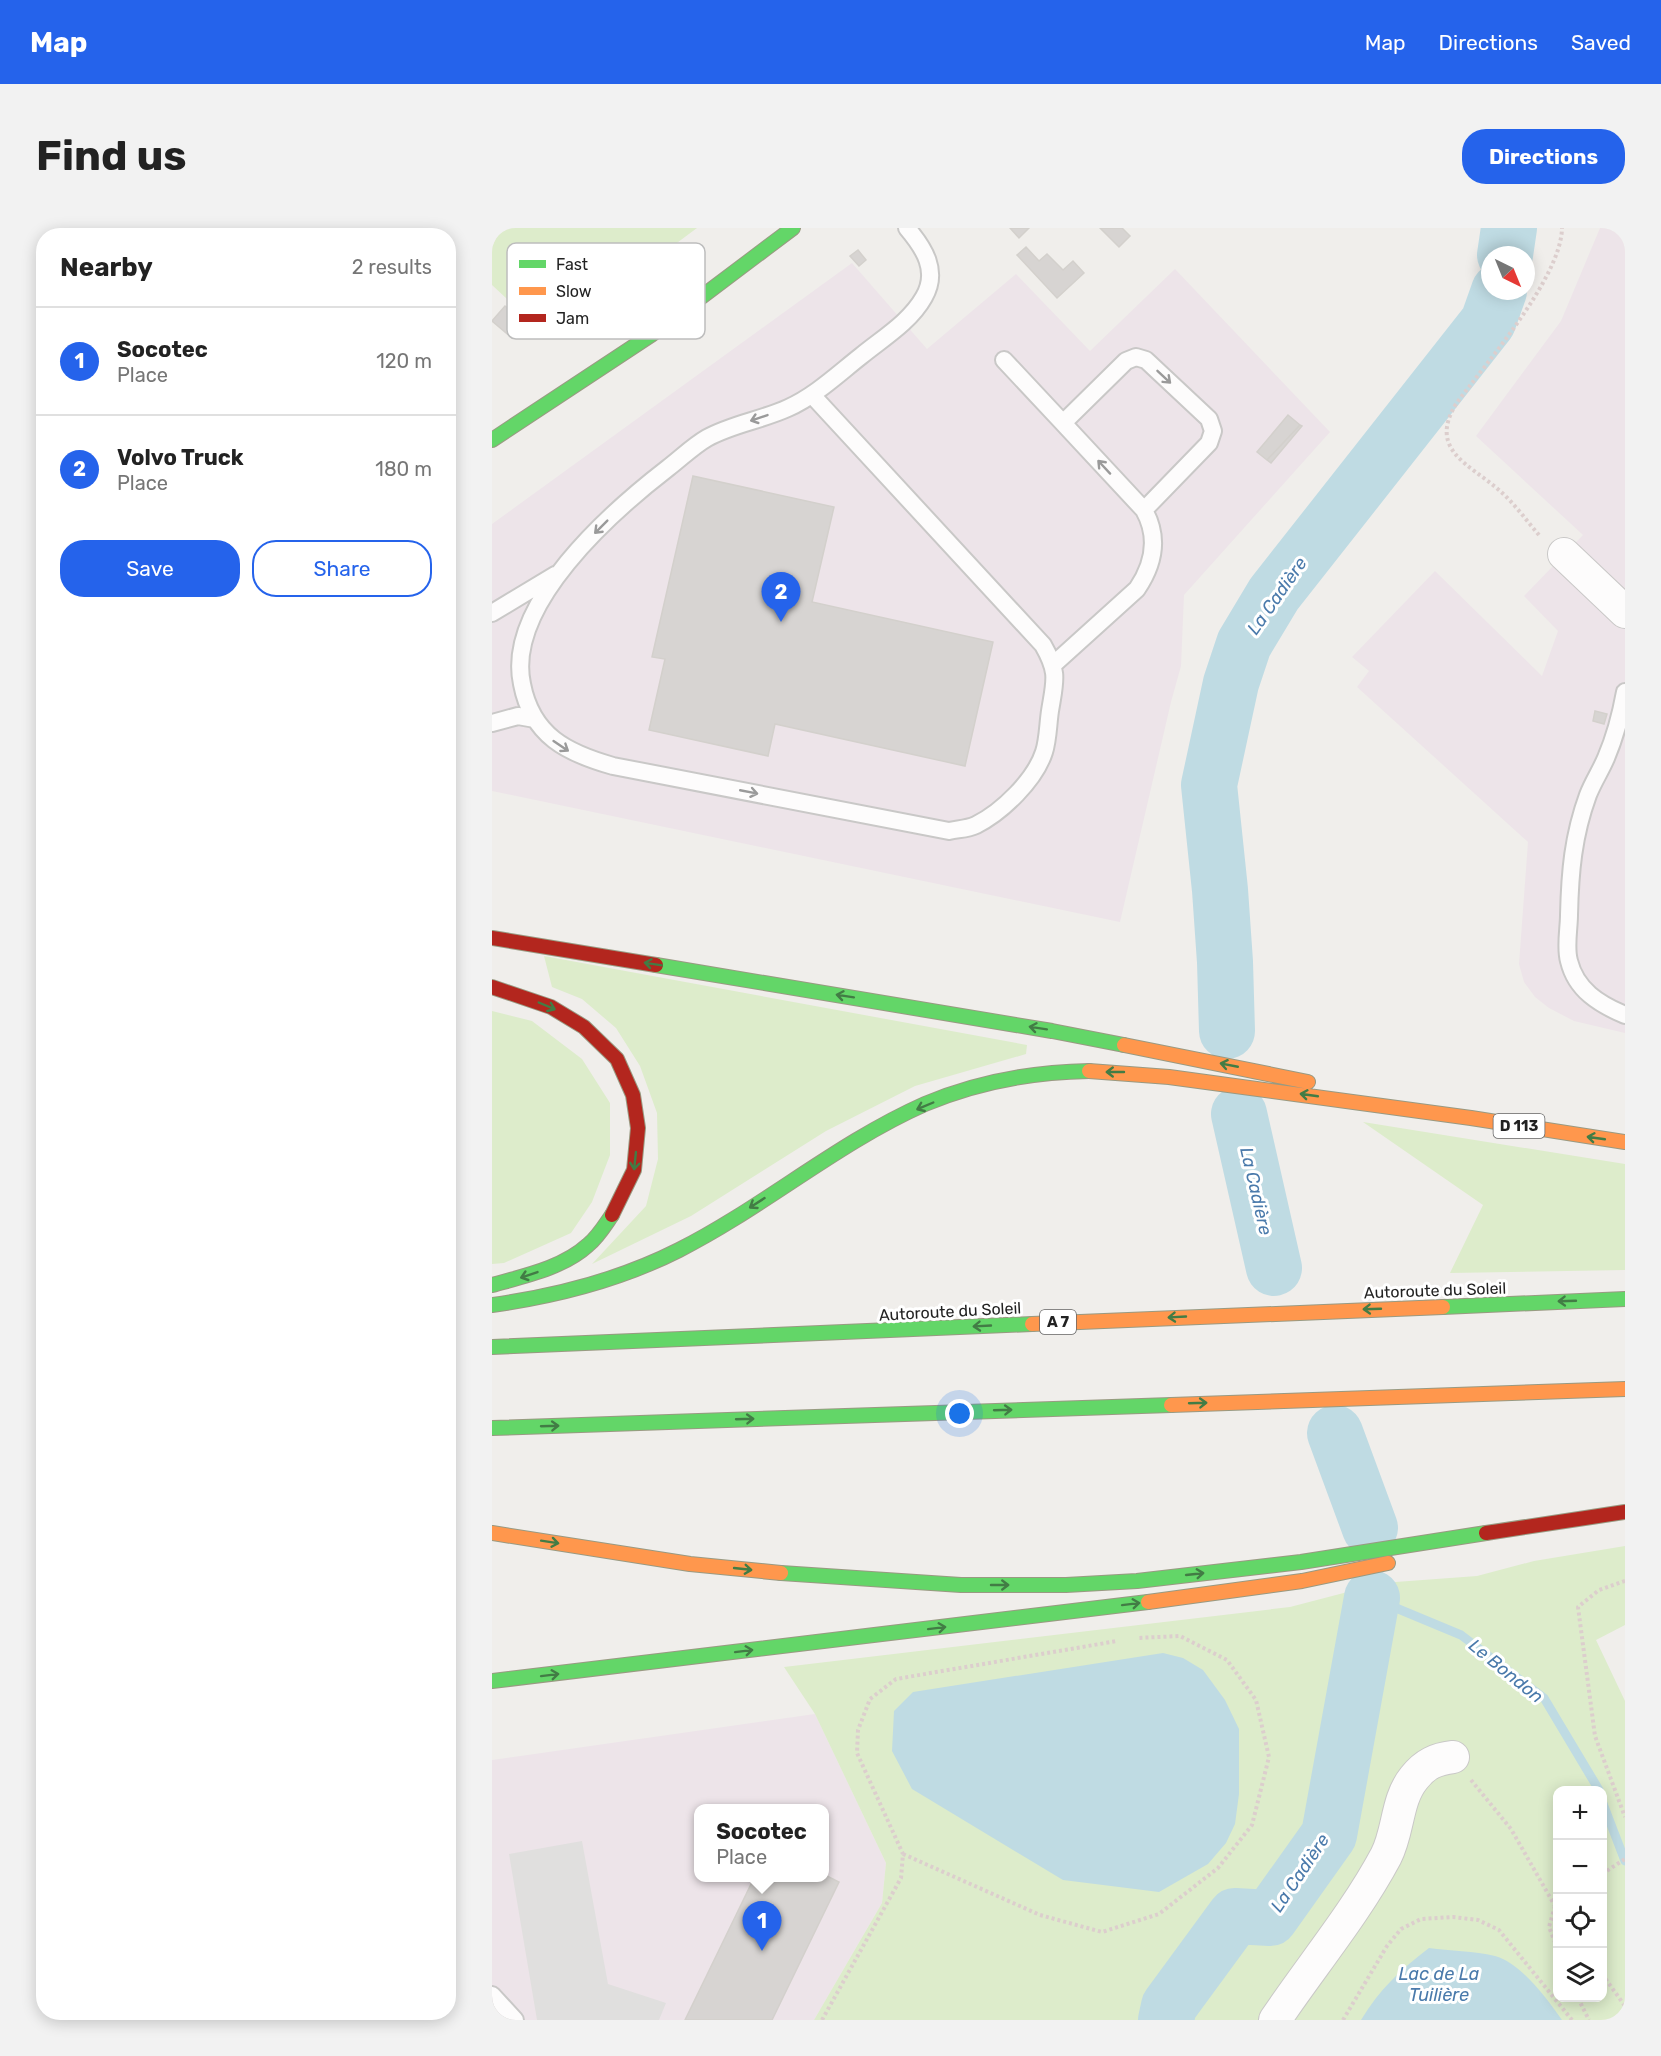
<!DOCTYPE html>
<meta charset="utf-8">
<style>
body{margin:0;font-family:Rubik,sans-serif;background:#f2f2f2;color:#222}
.controls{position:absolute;right:18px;bottom:18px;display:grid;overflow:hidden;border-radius:12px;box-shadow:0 3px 15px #0003}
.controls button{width:54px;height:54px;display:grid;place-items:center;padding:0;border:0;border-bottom:2px solid #e0e0e0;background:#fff;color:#222;font:30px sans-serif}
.compass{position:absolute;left:989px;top:18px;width:54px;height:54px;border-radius:50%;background:#fff;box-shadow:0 3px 15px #0003;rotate:137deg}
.you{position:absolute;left:468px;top:1186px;width:21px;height:21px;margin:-15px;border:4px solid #fff;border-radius:50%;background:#1a73e8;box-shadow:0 0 0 9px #1a73e833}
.badge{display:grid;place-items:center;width:39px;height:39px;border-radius:50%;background:#2563eb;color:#fff;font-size:20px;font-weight:700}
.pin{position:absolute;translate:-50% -50px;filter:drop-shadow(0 2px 3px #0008)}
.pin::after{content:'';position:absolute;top:32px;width:21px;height:18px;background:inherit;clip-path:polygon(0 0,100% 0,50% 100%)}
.popup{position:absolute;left:202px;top:1576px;width:135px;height:78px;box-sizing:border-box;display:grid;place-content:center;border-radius:12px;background:#fff;filter:drop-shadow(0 2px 4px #0005);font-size:20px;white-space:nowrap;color:#767676}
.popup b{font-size:22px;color:#222}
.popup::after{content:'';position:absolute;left:50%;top:100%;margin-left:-12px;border:12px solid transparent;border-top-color:#fff}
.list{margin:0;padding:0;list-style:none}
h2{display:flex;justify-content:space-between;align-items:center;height:78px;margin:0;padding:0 24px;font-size:26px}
h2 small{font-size:20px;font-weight:400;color:#767676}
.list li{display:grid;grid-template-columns:39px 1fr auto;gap:18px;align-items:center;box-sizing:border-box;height:108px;padding:0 24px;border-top:2px solid #e0e0e0}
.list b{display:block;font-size:22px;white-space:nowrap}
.list p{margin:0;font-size:20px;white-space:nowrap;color:#767676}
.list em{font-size:20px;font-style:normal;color:#767676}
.actions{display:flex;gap:12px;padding:18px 24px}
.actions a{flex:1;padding:14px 0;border:2px solid #2563eb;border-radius:24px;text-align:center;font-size:21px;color:#2563eb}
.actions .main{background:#2563eb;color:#fff}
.icon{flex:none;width:33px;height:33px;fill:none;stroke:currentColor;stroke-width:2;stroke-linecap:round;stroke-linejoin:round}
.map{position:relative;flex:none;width:1133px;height:1792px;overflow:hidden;border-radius:24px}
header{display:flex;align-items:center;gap:36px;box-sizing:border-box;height:84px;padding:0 30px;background:#2563eb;color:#fff}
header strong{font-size:28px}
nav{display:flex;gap:33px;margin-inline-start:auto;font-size:21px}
.intro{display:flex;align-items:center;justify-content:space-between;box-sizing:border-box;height:144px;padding:0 36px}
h1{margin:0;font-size:42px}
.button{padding:15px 27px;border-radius:24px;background:#2563eb;color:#fff;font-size:21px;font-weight:700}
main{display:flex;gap:36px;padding:0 36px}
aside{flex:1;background:#fff;border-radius:24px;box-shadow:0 3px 15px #0003}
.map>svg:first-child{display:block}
</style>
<header>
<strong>Map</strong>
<nav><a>Map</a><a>Directions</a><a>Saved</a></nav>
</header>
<div class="intro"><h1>Find us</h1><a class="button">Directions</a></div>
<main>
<aside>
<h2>Nearby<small>2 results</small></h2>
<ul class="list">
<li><span class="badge">1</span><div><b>Socotec</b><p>Place</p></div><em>120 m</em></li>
<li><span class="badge">2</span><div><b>Volvo Truck</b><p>Place</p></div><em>180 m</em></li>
</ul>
<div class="actions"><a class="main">Save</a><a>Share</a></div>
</aside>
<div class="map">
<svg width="1133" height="1792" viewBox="0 0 1133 1792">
<rect width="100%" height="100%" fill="#f0eeeb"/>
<path fill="#ede4e9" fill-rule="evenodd" d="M1108 0H1133V805L1082 793 1057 780 1043 769 1032 754 1027 736 1036 614 865 459 877 443 860 429 943 343 1050 448 1066 403 1032 368 1091 307 984 208 1069 93Z
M360 35 435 121 524 46 598 123 683 41 838 204 692 367 689 438 679 474 628 694 0 563V296Z
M323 1486 394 1635 390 1675 322 1792H0V1532ZM207 1580H333V1650H207Z"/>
<path fill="#ddeccb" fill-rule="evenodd" d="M9 0H205L57 110 0 57V19Z
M52 728 535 817 534 826 423 858 334 903 199 988 100 1036 154 978 166 931 165 885 148 838 124 800 90 771 60 759Z
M0 783 40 793 90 831 118 875V927L100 974 79 1005 12 1035 0 1036Z
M871 894 1133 936V1042L958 1045 991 977Z
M1133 1318V1397L1104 1412 1133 1473V1792H322L390 1675 394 1635 323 1486 292 1439 798 1379 890 1355 985 1348 1042 1333ZM1066 1562H1110V1770H1066Z"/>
<path fill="#e0dfde" d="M90 1613 116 1756 174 1775 167 1792H45L17 1626Z"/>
<path fill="#bfdbe3" d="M671 1425 691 1430 711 1442 733 1472 747 1501V1566L743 1596 734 1615 716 1636 667 1664 571 1652 420 1561 400 1523 402 1483 421 1464Z
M937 1720C958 1723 982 1723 1003 1728 1029 1735 1055 1771 1070 1792H869C887 1762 909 1741 937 1720Z"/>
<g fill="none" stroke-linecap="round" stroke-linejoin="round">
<path stroke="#bfdbe3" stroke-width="9" d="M880 1370 969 1407 1052 1470 1107 1562
M1110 1573 1133 1633"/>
<path stroke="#bfdbe3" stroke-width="56" d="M1013 27 1017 0
M735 803 733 734 728 662 717 557 739 455 752 416 782 366 996 94 1007 63
M747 886 782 1040
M843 1205 878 1300
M674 1792 677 1778 743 1688 778 1690 837 1607 880 1370"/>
</g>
<path fill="#d7d4d2" stroke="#d3d0cc" stroke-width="1.5" d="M518 0H537L527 10Z
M608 0H630L638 8 627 19Z
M534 19 547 33 555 26 571 42 581 33 592 45 565 70 525 27Z
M366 22 374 32 367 38 358 28Z
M13 78 34 95 20 110 0 93Z
M796 187 808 197 775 232 765 224Z
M808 197 810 198 779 235 775 232Z
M201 248 342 279 320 374 501 414 473 538 283 496 276 528 157 502 173 431 160 429Z
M1103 483 1115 486 1112 496 1101 493Z
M333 1647 347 1654 280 1792H193L262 1650H333Z"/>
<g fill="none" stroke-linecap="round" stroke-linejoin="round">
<g stroke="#c9c8c7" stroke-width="20">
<path id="lane" d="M512 132 571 195
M320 167 551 417C567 445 563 452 558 483 556 496 556 512 552 524 543 552 510 584 484 597 476 601 466 601 457 603L121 538C75 525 40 508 30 456 13 377 119 284 176 240 188 231 201 218 215 210 240 196 270 192 296 180 323 168 346 146 369 128 391 110 418 94 432 69 447 43 432 20 415 0
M0 385 63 347
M562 436 645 361C662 336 667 309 652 282L571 195 634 133 644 129 654 132 717 191 721 203 717 215 652 282
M1133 464C1129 486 1123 509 1114 530 1109 542 1101 554 1096 567 1081 608 1078 644 1077 687 1077 701 1073 719 1077 733 1084 762 1107 776 1133 787
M0 495 26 488 43 491
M0 1767 23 1792"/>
</g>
<g stroke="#c9c8c7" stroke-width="34">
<path id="street" d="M1072 326 1133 384
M783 1792C820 1737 863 1686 894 1628 907 1603 904 1572 922 1550 933 1536 944 1531 961 1529"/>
</g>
<g stroke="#999a82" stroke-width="16">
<path id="fast" d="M0 212 159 107 301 0
M164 737 560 803 632 817
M0 1057C32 1048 71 1040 96 1017 106 1009 113 997 120 987
M0 1077C65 1068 128 1052 187 1022 272 979 345 915 433 876 485 854 541 844 597 843
M951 1079 1133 1071
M0 1119 540 1096
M0 1200 679 1177
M289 1345 469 1357H574L645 1353 809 1334 994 1305
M0 1453 656 1374"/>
</g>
<g stroke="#999a82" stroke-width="16">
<path id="slow" d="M632 817 816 854
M597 843 677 849 979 890
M979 890 1133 914
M540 1096 951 1079
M679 1177 1133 1161
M0 1305 198 1336 289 1345
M656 1374 810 1353 896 1335"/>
</g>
<g stroke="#999a82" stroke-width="16">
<path id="jam" d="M0 710 164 737
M0 759 59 779 92 799 125 831 141 867 146 900 142 942 120 987
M994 1305 1133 1284"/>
</g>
<path stroke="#dccecd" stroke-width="4" stroke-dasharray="3 3" stroke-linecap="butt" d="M1047 307C1034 292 1022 275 1007 262 977 236 936 222 964 176 994 135 1069 50 1070 0
M1133 1353 1107 1362 1086 1379 1103 1508 1133 1589
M979 1552 1019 1601 1063 1678 1066 1677
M411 1626 548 1687 610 1704 667 1686 726 1640 760 1597 777 1529 764 1472 735 1432 688 1408 645 1410
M1110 1646 1133 1631
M1063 1678 1057 1699 1066 1722
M1110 1746 1133 1778
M1086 1770 1097 1792
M330 1792 409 1650 411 1626 365 1525 366 1502 378 1471 404 1451 625 1413
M851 1792 895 1718 909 1701 929 1691 961 1689 986 1692 1007 1702 1080 1792"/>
<use href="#lane" stroke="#fdfcfc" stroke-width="16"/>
<use href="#street" stroke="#fdfcfc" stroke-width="32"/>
<use href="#fast" stroke="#63d668" stroke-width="14"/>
<use href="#slow" stroke="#ff974d" stroke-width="14"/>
<use href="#jam" stroke="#b3261e" stroke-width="14"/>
</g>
<defs><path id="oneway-shaft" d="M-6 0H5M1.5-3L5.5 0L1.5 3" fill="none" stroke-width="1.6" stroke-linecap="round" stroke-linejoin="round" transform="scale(1.5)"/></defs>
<g stroke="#9a9a9a">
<use href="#oneway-shaft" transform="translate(672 149) rotate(43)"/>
<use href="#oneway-shaft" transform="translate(267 190) rotate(161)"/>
<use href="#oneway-shaft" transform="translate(612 239) rotate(-133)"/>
<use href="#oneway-shaft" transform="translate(109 299) rotate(135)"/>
<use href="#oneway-shaft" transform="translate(69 518) rotate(34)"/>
<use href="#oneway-shaft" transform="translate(257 564) rotate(11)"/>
</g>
<g stroke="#427c45">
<use href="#oneway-shaft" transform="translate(161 736) rotate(-171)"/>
<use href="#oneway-shaft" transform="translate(353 768) rotate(-171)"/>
<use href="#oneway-shaft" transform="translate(55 778) rotate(23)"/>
<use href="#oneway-shaft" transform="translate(546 800) rotate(-171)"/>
<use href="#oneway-shaft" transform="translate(737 837) rotate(-169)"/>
<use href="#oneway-shaft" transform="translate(623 844) rotate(180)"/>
<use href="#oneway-shaft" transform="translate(817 867) rotate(-172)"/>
<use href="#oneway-shaft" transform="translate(433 878) rotate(157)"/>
<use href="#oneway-shaft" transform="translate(1104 910) rotate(-172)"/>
<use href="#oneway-shaft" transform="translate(143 933) rotate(96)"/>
<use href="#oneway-shaft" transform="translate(265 975) rotate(147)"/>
<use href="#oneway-shaft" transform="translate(37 1047) rotate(161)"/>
<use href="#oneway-shaft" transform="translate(1075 1073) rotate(178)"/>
<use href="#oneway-shaft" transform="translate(880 1081) rotate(178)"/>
<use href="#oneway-shaft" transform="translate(685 1089) rotate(177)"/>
<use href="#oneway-shaft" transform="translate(490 1098) rotate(177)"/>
<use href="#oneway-shaft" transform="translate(706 1175) rotate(-2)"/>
<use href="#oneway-shaft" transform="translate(511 1182) rotate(-2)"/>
<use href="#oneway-shaft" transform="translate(253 1191) rotate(-2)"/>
<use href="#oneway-shaft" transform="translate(58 1198) rotate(-2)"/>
<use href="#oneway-shaft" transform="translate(58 1314) rotate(9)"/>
<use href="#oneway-shaft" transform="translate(251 1341) rotate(6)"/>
<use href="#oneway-shaft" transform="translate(703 1346) rotate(-6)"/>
<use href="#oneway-shaft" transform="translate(508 1357)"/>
<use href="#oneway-shaft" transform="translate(639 1376) rotate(-7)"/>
<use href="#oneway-shaft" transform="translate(445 1400) rotate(-7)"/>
<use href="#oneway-shaft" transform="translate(252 1423) rotate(-7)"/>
<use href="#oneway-shaft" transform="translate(58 1447) rotate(-7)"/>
</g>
<g text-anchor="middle" stroke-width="6" stroke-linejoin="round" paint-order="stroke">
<g fill="#fff" stroke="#646464" stroke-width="1.5">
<rect x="1001.5" y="886" width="51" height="24" rx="4.5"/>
<rect x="548" y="1082" width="36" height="24" rx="4.5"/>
</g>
<g font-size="15" font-weight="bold" fill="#222">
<text x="1027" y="903">D 113</text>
<text x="566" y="1099">A 7</text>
</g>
<g font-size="16" fill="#222" stroke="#fff">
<text transform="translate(943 1062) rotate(-2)" y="6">Autoroute du Soleil</text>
<text transform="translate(458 1083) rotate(-3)" y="6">Autoroute du Soleil</text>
</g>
<g font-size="18" font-style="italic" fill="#4a7aab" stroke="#fff">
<text transform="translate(785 368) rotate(-55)" y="6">La Cadière</text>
<text transform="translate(764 963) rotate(77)" y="6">La Cadière</text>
<text transform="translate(1014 1443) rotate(39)" y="6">Le Bondon</text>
<text transform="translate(808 1645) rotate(-56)" y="6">La Cadière</text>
<text x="947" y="1752">Lac de La<tspan x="947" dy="21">Tuilière</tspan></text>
</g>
</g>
<rect x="15" y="15" width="198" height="96" rx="9" fill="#fff" stroke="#bdbdbd" stroke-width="1.5"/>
<rect x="27" y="32" width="27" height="8" fill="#63d668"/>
<rect x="27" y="59" width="27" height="8" fill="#ff974d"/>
<rect x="27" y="86" width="27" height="8" fill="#b3261e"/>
<g font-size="16" fill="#222">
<text x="64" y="42">Fast</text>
<text x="64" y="69">Slow</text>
<text x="64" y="96">Jam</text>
</g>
</svg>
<div class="controls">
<button>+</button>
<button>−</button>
<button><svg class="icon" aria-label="locate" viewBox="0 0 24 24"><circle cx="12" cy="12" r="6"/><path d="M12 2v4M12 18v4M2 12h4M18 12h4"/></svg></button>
<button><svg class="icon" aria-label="layers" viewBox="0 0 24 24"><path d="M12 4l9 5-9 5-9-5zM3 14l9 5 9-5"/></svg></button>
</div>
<svg class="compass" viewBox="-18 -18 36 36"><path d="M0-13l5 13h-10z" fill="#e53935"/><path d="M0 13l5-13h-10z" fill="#767676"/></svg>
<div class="you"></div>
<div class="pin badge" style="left:270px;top:1723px">1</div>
<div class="popup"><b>Socotec</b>Place</div>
<div class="pin badge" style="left:289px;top:394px">2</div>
</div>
</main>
